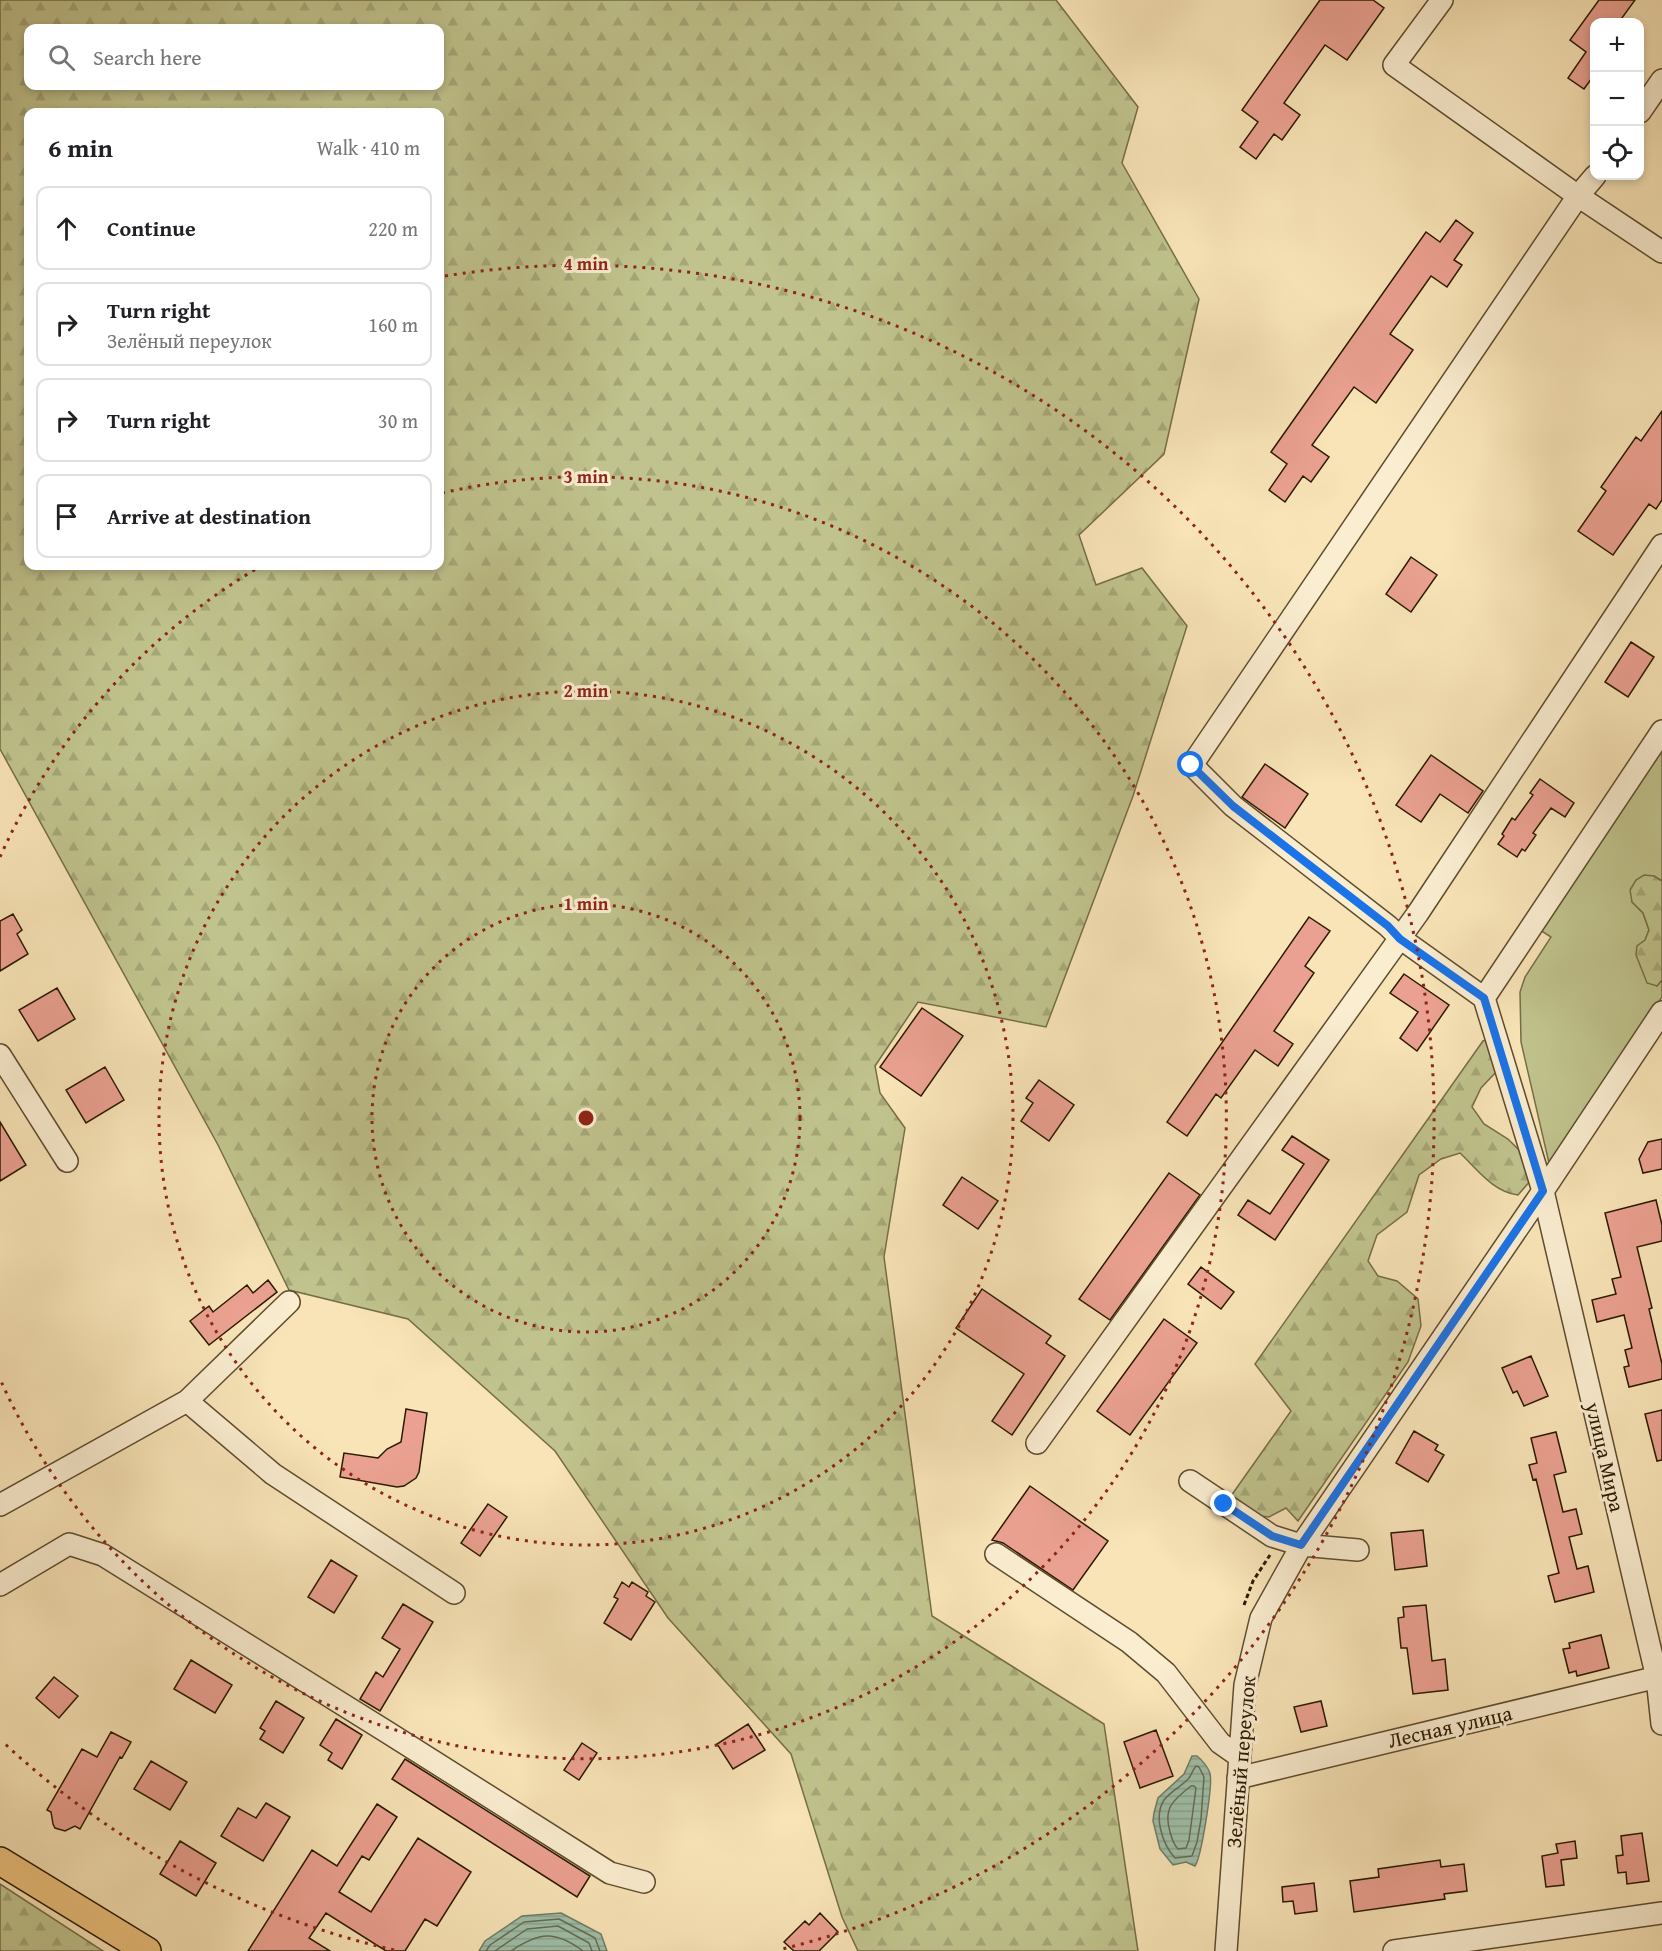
<!DOCTYPE html>
<meta charset="utf-8">
<style>
body{margin:0;font-family:"Gentium Book Plus",serif;background:#f2f2f2;color:#202124}
.controls{position:absolute;right:18px;top:18px;display:grid;overflow:hidden;border-radius:12px;box-shadow:0 3px 9px #0003}
.controls button{width:54px;height:54px;display:grid;place-items:center;padding:0;border:0;border-bottom:2px solid #e0e0e0;background:#fff;color:#202124;font:30px sans-serif}
.stop{position:absolute;width:18px;height:18px;margin:-14px;border:4px solid #1a73e8;border-radius:50%;background:#fff}
.stop.end{background:#1a73e8;border-color:#fff;box-shadow:0 2px 6px #0008}
.list{margin:0;padding:0;list-style:none}
h2{display:flex;justify-content:space-between;align-items:center;height:78px;margin:0;padding:0 24px;font-size:26px}
h2 small{font-size:20px;font-weight:400;color:#757577}
.list li{display:grid;grid-template-columns:39px 1fr auto;gap:18px;align-items:center;box-sizing:border-box;height:84px;margin:0 12px 12px;padding:0 12px;border:2px solid #e0e0e0;border-radius:12px}
.list b{display:block;font-size:22px;white-space:nowrap}
.list p{margin:0;font-size:20px;white-space:nowrap;color:#757577}
.list em{font-size:20px;font-style:normal;color:#757577}
.icon{flex:none;width:33px;height:33px;fill:none;stroke:currentColor;stroke-width:2;stroke-linecap:round;stroke-linejoin:round}
.map{position:relative;flex:none;width:1662px;height:1951px;overflow:hidden}
.search{position:absolute;background:#fff;box-shadow:0 3px 9px #0003;left:24px;top:24px;width:420px;height:66px;display:flex;align-items:center;gap:15px;box-sizing:border-box;padding:0 21px;border-radius:12px;color:#757577;font-size:22px}
.panel{position:absolute;background:#fff;box-shadow:0 3px 9px #0003;left:24px;top:108px;width:420px;height:462px;border-radius:12px}
.map>svg:first-child{display:block}
</style>
<div class="map">
<svg width="1662" height="1951" viewBox="0 0 1662 1951">
<defs>
<pattern id="forest-firs" width="22" height="20" patternUnits="userSpaceOnUse" patternTransform="scale(1.5)"><rect width="22" height="20" fill="#c0c38d"/><path d="M5 1l3.5 6h-7zM16 11l3.5 6h-7z" fill="#a5a778"/></pattern>
<pattern id="water-rules" width="6" height="5" patternUnits="userSpaceOnUse" patternTransform="scale(1.5)"><rect width="6" height="5" fill="#9fbfa9"/><path d="M0 2.5h6" fill="none" stroke="#89a490"/></pattern>
</defs>
<rect width="100%" height="100%" fill="#f8e4b7"/>
<filter id="stains"><feTurbulence type="fractalNoise" baseFrequency=".00333" numOctaves="4"/><feColorMatrix values="0 0 0 0 .2 0 0 0 0 .09 0 0 0 0 .02 0 0 0 .5 -.17"/></filter>
<radialGradient id="worn" r=".72"><stop offset=".6" stop-color="#630" stop-opacity="0"/><stop offset="1" stop-color="#630" stop-opacity=".3"/></radialGradient>
<path fill="#c0c38d" stroke="#766e47" stroke-width="1.5" d="M1662 749V881L1654 876 1632 902 1643 913 1649 930 1645 941 1657 986 1662 980V997L1549 1163 1521 1042 1520 992 1525 977 1551 937 1540 930Z"/>
<path fill="url(#forest-firs)" stroke="#766e47" stroke-width="1.5" fill-rule="evenodd" d="M0 0H1056L1138 107 1122 163 1199 299 1164 454 1079 535 1096 585 1142 568 1187 626 1133 796 1046 1027 918 1002 875 1066 880 1093 905 1128 884 1257 932 1616 1104 1724 1138 1951H858L842 1917 791 1754 668 1618 555 1451 408 1319 289 1290 218 1145 0 749ZM440 28V86H28V28ZM440 112V566H28V112Z
M1644 875 1654 876 1662 881V980L1657 986 1647 983 1636 955 1637 946 1645 940 1649 930 1643 913 1632 902 1630 890 1636 880Z
M1489 1039 1497 1071 1481 1088 1472 1107 1484 1124 1508 1139 1522 1153 1531 1180 1518 1195C1493 1192 1477 1169 1460 1153L1441 1159 1419 1175 1407 1212 1377 1235 1368 1261 1378 1276 1397 1281 1418 1299 1421 1326 1408 1362 1298 1521 1286 1508 1269 1517 1252 1515 1231 1496 1291 1411 1255 1364 1483 1041Z
M0 1884 103 1951H0Z"/>
<path fill="url(#water-rules)" stroke="#717d66" stroke-width="1.5" d="M1192 1756H1197C1201 1759 1209 1768 1210 1774 1213 1785 1201 1858 1195 1866L1186 1862 1173 1865 1160 1849 1153 1821 1154 1813 1158 1798 1184 1774Z
M561 1913 601 1934 607 1951H479L485 1941 522 1916Z"/>
<g fill="none" stroke-linecap="round" stroke-linejoin="round">
<path stroke="#656c55" stroke-width="1.5" d="M1196 1766 1199 1767 1204 1777 1201 1819 1197 1842 1192 1856 1175 1858C1163 1845 1153 1817 1164 1800 1171 1791 1182 1786 1189 1778 1192 1774 1193 1769 1196 1766Z
M1191 1786H1194L1196 1788 1189 1840 1186 1848 1178 1849C1173 1844 1172 1839 1170 1832 1163 1808 1173 1800 1191 1786Z
M486 1951 490 1945 524 1922 559 1919 595 1938 600 1951
M495 1951 527 1929 558 1926 589 1943 592 1951
M511 1951C539 1932 555 1930 583 1951"/>
</g>
<path fill="#eba191" stroke="#2b1a01" stroke-width="1.5" d="M1320 0H1373L1384 8 1347 60 1325 45 1284 103 1300 115 1282 140 1274 134 1256 159 1240 147 1258 122 1242 110Z
M1599 0H1635L1619 22H1594V75L1584 89 1568 78 1586 52 1570 40Z
M1456 220 1473 233 1454 260 1462 265 1447 287 1431 276 1390 334 1413 350 1376 403 1354 387 1312 445 1329 457 1311 482 1303 476 1285 502 1269 490 1287 464 1271 452 1426 232 1440 242Z
M1662 411V500L1656 509 1649 504 1613 555 1578 531 1606 491 1601 487 1636 437 1641 441Z
M1411 557 1437 575 1411 612 1386 594Z
M1631 642 1654 657 1628 697 1605 682Z
M1431 755 1483 791 1468 813 1440 794 1421 822 1396 805Z
M1265 764 1308 794 1285 828 1242 797Z
M1540 779 1574 803 1565 817 1551 808 1533 833 1536 835 1525 851 1522 849 1517 857 1498 844 1504 836 1502 834 1512 818 1515 820 1533 795 1530 793Z
M13 914 22 930 17 934 28 954 0 971V921Z
M1309 917 1330 931 1305 966 1314 973 1274 1031 1293 1044 1278 1066 1255 1050 1221 1098 1216 1094 1187 1136 1167 1122Z
M1404 974 1449 1005 1417 1051 1400 1038 1418 1012 1390 993Z
M57 988 75 1019 38 1041 19 1010Z
M922 1008 963 1036 921 1096 880 1067Z
M105 1067 124 1100 86 1123 66 1090Z
M1039 1080 1074 1105 1049 1141 1021 1121 1033 1103 1026 1098Z
M0 1122 26 1165 0 1181Z
M1292 1136 1329 1160 1275 1240 1238 1215 1248 1200 1270 1214 1304 1164 1282 1150Z
M1662 1139V1169L1643 1173 1639 1159 1648 1142Z
M1169 1173 1200 1195 1110 1320 1079 1299Z
M962 1177 998 1201 978 1229 943 1205Z
M1656 1200 1662 1225V1241L1637 1247 1652 1308 1649 1309 1662 1364V1379L1629 1387 1624 1367 1629 1366 1625 1350 1632 1348 1624 1315 1597 1322 1592 1300 1616 1294 1612 1279 1621 1277 1605 1213Z
M1201 1267 1234 1292 1221 1309 1188 1284Z
M268 1280 277 1292 209 1345 190 1321 209 1306 213 1312 247 1285 253 1293Z
M982 1289 1051 1336 1046 1343 1065 1356 1012 1435 992 1421 1024 1374 956 1328Z
M1164 1319 1197 1343 1130 1435 1097 1411Z
M1531 1356 1548 1396 1524 1406 1517 1391 1513 1393 1502 1368Z
M406 1409 427 1413 419 1472 416 1478 404 1486 397 1487 340 1477 344 1453 378 1458 387 1449 401 1442Z
M1662 1410V1460L1657 1461 1645 1414Z
M1414 1431 1438 1445 1435 1450 1444 1455 1428 1482 1396 1463Z
M1556 1432 1566 1472 1554 1475 1563 1512 1576 1509 1582 1534 1569 1537 1577 1569 1588 1566 1594 1592 1555 1602 1548 1576 1559 1573 1536 1479 1533 1480 1529 1465 1537 1463 1531 1438Z
M1030 1486 1108 1541 1073 1590 1003 1543 992 1540Z
M488 1504 507 1517 480 1556 461 1543Z
M1423 1530 1427 1566 1395 1570 1391 1533Z
M331 1560 357 1576 334 1613 308 1597Z
M622 1582 629 1587 632 1582 648 1592 646 1596 655 1602 631 1640 604 1623 618 1599 614 1597Z
M403 1604 433 1622 380 1711 360 1699 376 1672 383 1677 400 1649 382 1638Z
M1426 1605 1432 1661 1445 1659 1448 1690 1413 1694 1407 1648H1401L1398 1618 1404 1617 1403 1607Z
M1601 1635 1609 1668 1577 1676 1576 1671 1569 1673 1563 1649 1570 1648 1569 1643Z
M191 1660 232 1685 215 1713 174 1689Z
M54 1677 78 1696 59 1718 36 1698Z
M276 1701 304 1718 283 1753 260 1739 265 1731 260 1728Z
M1321 1701 1327 1726 1301 1732 1294 1707Z
M336 1719 362 1735 342 1769 328 1760 332 1753 320 1745Z
M748 1724 765 1750 733 1769 717 1744Z
M1156 1730 1173 1776 1140 1788 1124 1742Z
M111 1732 131 1742 122 1758 120 1757 80 1829 75 1826 65 1831 55 1828 53 1824 51 1812 47 1810 82 1749 97 1757Z
M582 1743 597 1753 579 1780 564 1770Z
M405 1759 590 1876 577 1897 392 1779Z
M151 1761 187 1782 170 1810 134 1789Z
M266 1803 290 1817 263 1861 221 1836 238 1808 256 1818Z
M377 1804 397 1817 369 1860 362 1856 339 1892 371 1912 418 1838 471 1872 437 1926 425 1919 405 1951H386L326 1913 309 1938 330 1951H248L312 1850 337 1866Z
M1642 1833 1649 1881 1627 1884 1626 1872 1618 1873 1616 1856 1623 1855 1621 1836Z
M180 1841 216 1863 196 1896 160 1874Z
M1575 1841 1577 1858 1561 1860 1564 1885 1546 1887 1542 1856 1558 1853 1556 1844Z
M1440 1860 1441 1867 1464 1864 1467 1891 1444 1894 1445 1899 1354 1912 1350 1881 1379 1877 1378 1869Z
M1314 1883 1317 1911 1295 1914 1293 1901 1283 1902 1282 1887Z
M820 1913 838 1932 819 1951H794L784 1942 805 1921 809 1925Z"/>
<g fill="none" stroke-linecap="round" stroke-linejoin="round">
<g stroke="#5e4c2e" stroke-width="24">
<path id="minor" d="M1442 0 1394 65 1578 196 1662 252
M1640 112 1662 80
M1662 731 1484 998 1543 1191 1657 1678 1662 1724
M1484 998 1400 938 1388 926 1233 806 1192 765 1578 196 1595 176
M0 1055 67 1161
M187 1401 289 1302
M1037 1443 1418 913 1662 545
M1190 1481 1272 1536 1301 1545 1358 1550
M0 1505 187 1401 273 1474 454 1593
M996 1554 1129 1642 1166 1673 1220 1743 1240 1757
M0 1585 69 1544 103 1555 387 1732 610 1873 644 1882
M1238 1778 1662 1676
M1226 1951 1245 1685 1261 1618 1304 1541 1543 1191 1662 1012
M1394 1951 1662 1913"/>
</g>
<g stroke="#2b1a01" stroke-width="30">
<path id="major" d="M0 1861 147 1951"/>
</g>
<path stroke="#2b1a01" stroke-width="3" stroke-dasharray="4.5 3" stroke-linecap="butt" d="M1244 1605 1253 1581 1270 1555"/>
<use href="#minor" stroke="#faedd0" stroke-width="21"/>
<use href="#major" stroke="#ecc27c" stroke-width="27"/>
</g>
<g fill="none" stroke-linecap="round" stroke-linejoin="round">
<path stroke="#1a73e8" stroke-width="8" d="M1191 765 1233 806 1388 926 1400 939 1484 998 1543 1191 1301 1545 1272 1536 1224 1504"/>
</g>
<g fill="none" stroke="#8f2418" stroke-width="3" stroke-dasharray="3 6">
<circle cx="586" cy="1118" r="214"/>
<circle cx="586" cy="1118" r="427"/>
<path d="M0 857A641 641 0 0 1 261 566M442 493A641 641 0 1 1 0 1379"/>
<path d="M394 1950A854 854 0 0 1 4 1743M445 276A854 854 0 0 1 778 1950"/>
</g>
<g text-anchor="middle" stroke-width="6" stroke-linejoin="round" paint-order="stroke">
<g font-size="21" fill="#2b1a01" stroke="#faedd0">
<text transform="translate(1605 1457) rotate(77)" y="7">улица Мира</text>
<text transform="translate(1450 1727) rotate(-13)" y="7">Лесная улица</text>
<text transform="translate(1241 1762) rotate(-85)" y="7">Зелёный переулок</text>
</g>
</g>
<circle cx="586" cy="1118" r="9" fill="#8f2418" stroke="#faedd0" stroke-width="3"/>
<g font-size="18" text-anchor="middle" font-weight="bold" fill="#8f2418" stroke="#faedd0" stroke-width="6" stroke-linejoin="round" paint-order="stroke">
<text x="586" y="270">4 min</text>
<text x="586" y="483">3 min</text>
<text x="586" y="697">2 min</text>
<text x="586" y="910">1 min</text>
</g>
<rect width="100%" height="100%" filter="url(#stains)"/>
<rect width="100%" height="100%" fill="url(#worn)"/>
</svg>
<div class="controls">
<button>+</button>
<button>−</button>
<button><svg class="icon" aria-label="locate" viewBox="0 0 24 24"><circle cx="12" cy="12" r="6"/><path d="M12 2v4M12 18v4M2 12h4M18 12h4"/></svg></button>
</div>
<div class="stop" style="left:1191px;top:765px"></div>
<div class="stop end" style="left:1224px;top:1504px"></div>
<div class="search"><svg class="icon" aria-label="search" viewBox="0 0 24 24"><circle cx="10" cy="10" r="6"/><path d="M15 15l6 6"/></svg>Search here</div>
<section class="panel">
<h2>6 min<small>Walk · 410 m</small></h2>
<ul class="list">
<li><svg class="icon" aria-label="ahead" viewBox="0 0 24 24"><path d="M12 20V5M6 11l6-6 6 6"/></svg><div><b>Continue</b></div><em>220 m</em></li>
<li><svg class="icon" aria-label="right" viewBox="0 0 24 24"><path d="M7 20v-9h11M14 6l5 5-5 5"/></svg><div><b>Turn right</b><p>Зелёный переулок</p></div><em>160 m</em></li>
<li><svg class="icon" aria-label="right" viewBox="0 0 24 24"><path d="M7 20v-9h11M14 6l5 5-5 5"/></svg><div><b>Turn right</b></div><em>30 m</em></li>
<li><svg class="icon" aria-label="arrive" viewBox="0 0 24 24"><path d="M6 21V4h12l-3 4 3 4H6"/></svg><div><b>Arrive at destination</b></div></li>
</ul>
</section>
</div>
